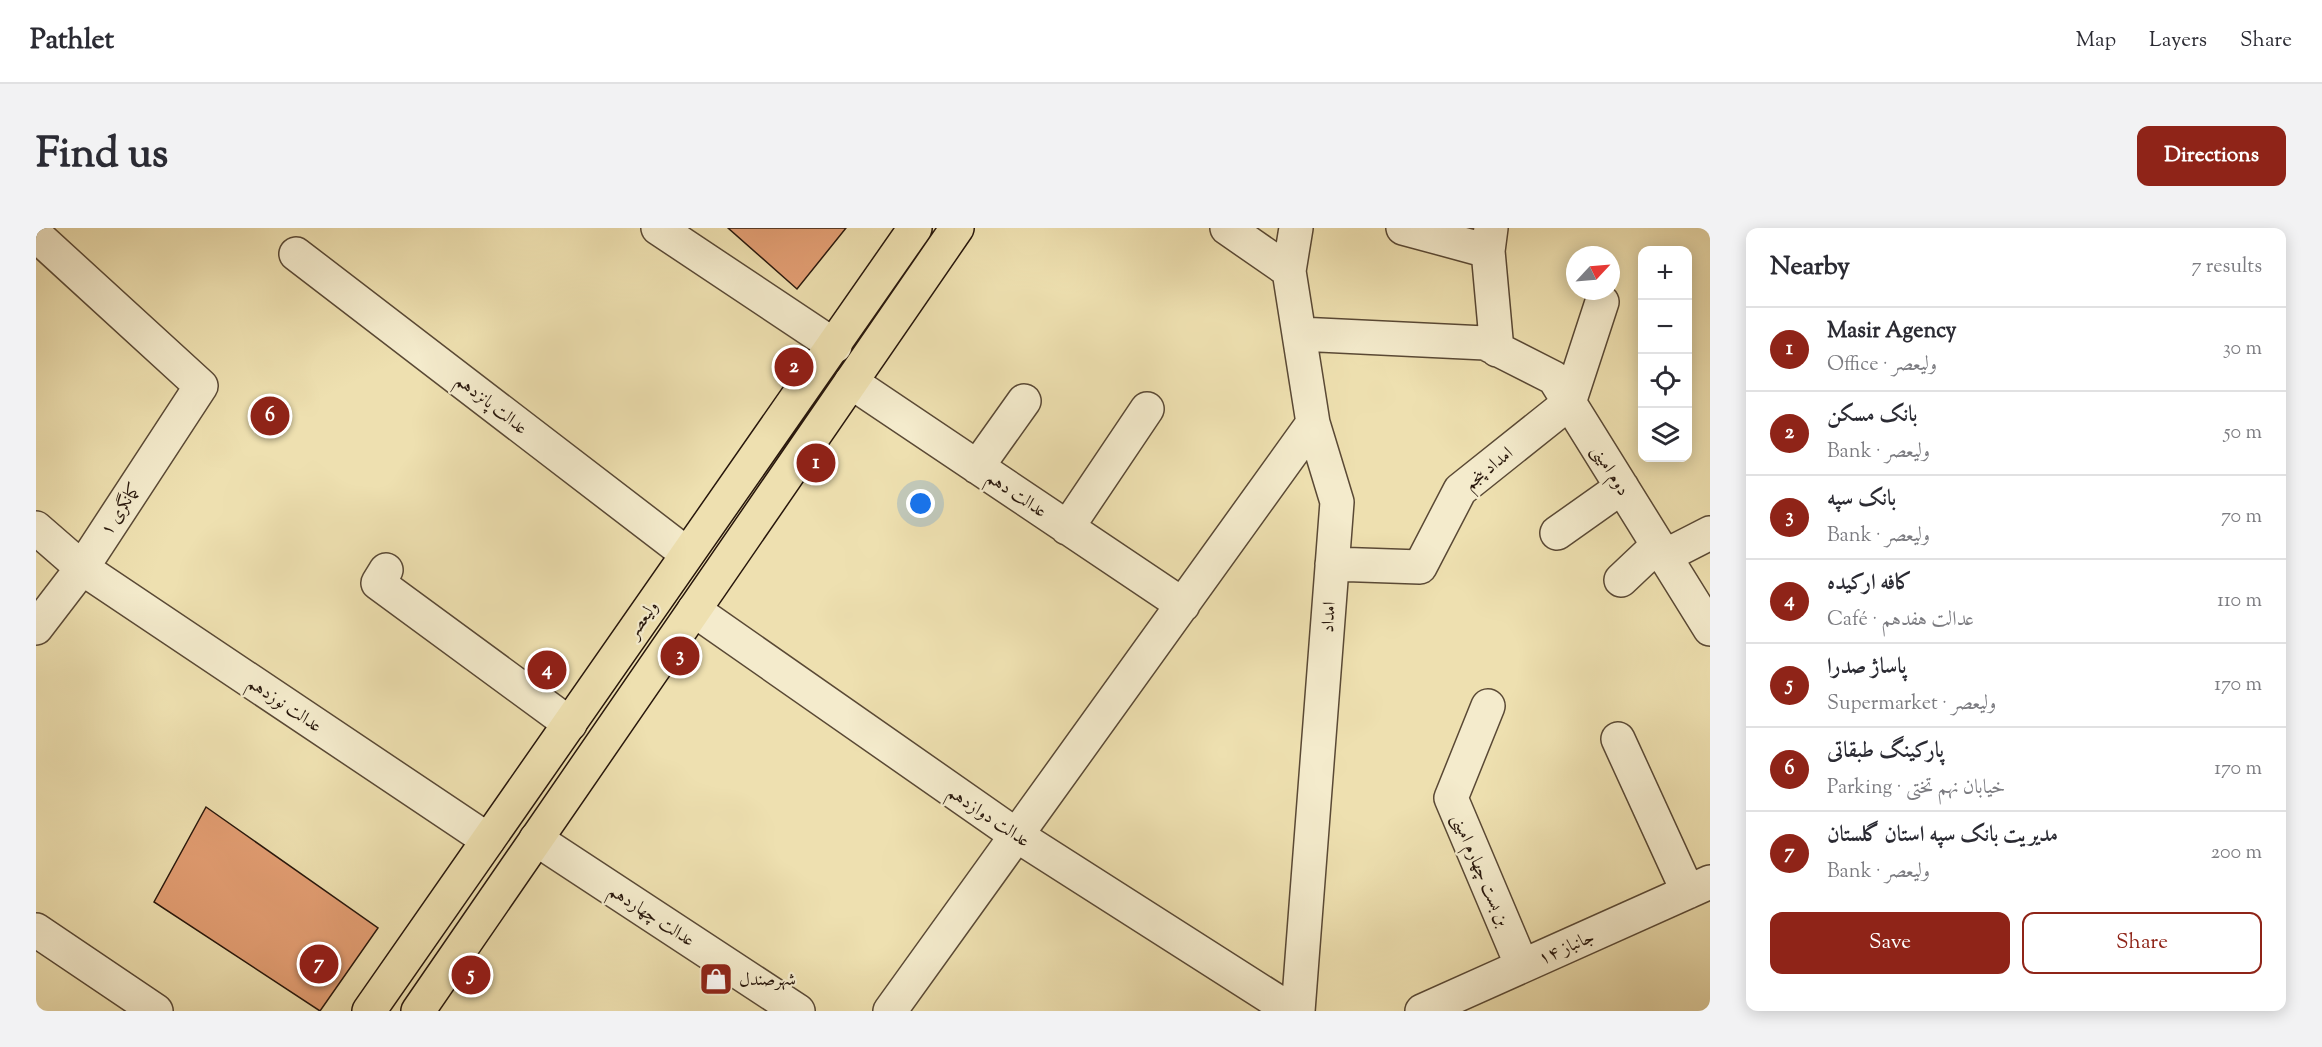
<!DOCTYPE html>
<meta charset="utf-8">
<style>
body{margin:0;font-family:"Sorts Mill Goudy",Amiri,serif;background:#f2f2f3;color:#2b2b33}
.controls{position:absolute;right:18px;top:18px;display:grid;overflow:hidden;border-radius:12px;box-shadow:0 3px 15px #0003}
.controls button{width:54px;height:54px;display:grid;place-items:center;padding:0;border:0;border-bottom:2px solid #e1e1e2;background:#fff;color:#2b2b33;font:30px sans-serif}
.compass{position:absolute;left:1530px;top:18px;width:54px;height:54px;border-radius:50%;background:#fff;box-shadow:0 3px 15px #0003;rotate:64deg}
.you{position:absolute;left:885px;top:276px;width:21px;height:21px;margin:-15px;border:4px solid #fff;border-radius:50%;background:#1a73e8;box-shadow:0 0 0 9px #1a73e833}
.badge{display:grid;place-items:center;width:39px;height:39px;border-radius:50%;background:#8f2418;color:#fff;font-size:20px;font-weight:700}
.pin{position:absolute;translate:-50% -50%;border:3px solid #fff;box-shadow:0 2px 6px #0006}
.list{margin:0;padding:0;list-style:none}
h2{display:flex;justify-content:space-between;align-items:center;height:78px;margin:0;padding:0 24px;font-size:26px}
h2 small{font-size:20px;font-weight:400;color:#7c7c81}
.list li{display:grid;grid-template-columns:39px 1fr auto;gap:18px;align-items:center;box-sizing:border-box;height:84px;padding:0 24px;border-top:2px solid #e1e1e2}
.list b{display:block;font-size:22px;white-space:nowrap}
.list p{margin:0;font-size:20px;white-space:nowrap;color:#7c7c81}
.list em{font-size:20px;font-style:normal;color:#7c7c81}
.actions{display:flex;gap:12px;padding:18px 24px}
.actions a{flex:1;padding:14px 0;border:2px solid #8f2418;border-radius:12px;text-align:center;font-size:21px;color:#8f2418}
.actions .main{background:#8f2418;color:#fff}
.icon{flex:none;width:33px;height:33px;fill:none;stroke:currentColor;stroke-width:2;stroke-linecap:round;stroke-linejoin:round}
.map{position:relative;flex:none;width:1674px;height:783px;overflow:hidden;border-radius:12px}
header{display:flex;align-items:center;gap:36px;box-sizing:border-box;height:84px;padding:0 30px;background:#fff;border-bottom:2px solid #e1e1e2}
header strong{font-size:28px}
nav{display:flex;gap:33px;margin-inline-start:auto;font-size:21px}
.intro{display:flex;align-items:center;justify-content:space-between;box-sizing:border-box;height:144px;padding:0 36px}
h1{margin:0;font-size:42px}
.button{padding:15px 27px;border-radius:12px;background:#8f2418;color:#fff;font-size:21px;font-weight:700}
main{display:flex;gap:36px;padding:0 36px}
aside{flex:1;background:#fff;border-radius:12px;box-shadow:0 3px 15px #0003}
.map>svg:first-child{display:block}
</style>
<header>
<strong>Pathlet</strong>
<nav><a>Map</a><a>Layers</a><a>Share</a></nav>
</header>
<div class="intro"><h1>Find us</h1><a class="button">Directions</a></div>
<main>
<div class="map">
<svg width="1674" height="783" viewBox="0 0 1674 783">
<rect width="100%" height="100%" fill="#eee0b0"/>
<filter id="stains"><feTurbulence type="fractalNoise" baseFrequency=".00333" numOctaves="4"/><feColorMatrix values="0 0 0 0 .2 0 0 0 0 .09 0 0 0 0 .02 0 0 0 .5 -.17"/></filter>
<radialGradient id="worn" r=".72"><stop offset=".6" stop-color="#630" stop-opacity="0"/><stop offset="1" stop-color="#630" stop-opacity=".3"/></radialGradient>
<path fill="#e39e73" stroke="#28170c" stroke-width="1.5" d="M692 0H810L761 61Z
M170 579 342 700 284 783 118 674Z"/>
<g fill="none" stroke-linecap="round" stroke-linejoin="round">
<g stroke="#5a4935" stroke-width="36">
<path id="minor" d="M622 0 799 118
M1191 0 1253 43
M1260 0 1253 43 1277 195 1301 274 1262 783
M1367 0 1452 23
M1455 0 1452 23 1461 122
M0 7 165 158 46 340 0 400
M260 26 651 326
M1263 106 1449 115 1518 150 1674 401
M815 154 1147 377
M941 239 988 173
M0 300 46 340 452 612
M1031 300 1111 181
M1521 305 1586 259
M1629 328 1674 305
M1296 336 1384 339 1424 262 1533 175 1566 74
M350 342 342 355 534 496
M1585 352 1622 317
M658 382 980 607 1256 783
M1452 478 1415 570 1486 738
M1582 511 1652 664
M500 611 762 783
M0 702 120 783
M854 783 1277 195
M1386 783 1674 654"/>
</g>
<g stroke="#28170c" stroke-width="36">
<path id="major" d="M333 783 879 0
M382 783 921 0"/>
</g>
<use href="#minor" stroke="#f4ebcc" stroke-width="33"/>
<use href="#major" stroke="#eee0b0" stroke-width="33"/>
</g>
<defs>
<g id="shop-square" transform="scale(1.725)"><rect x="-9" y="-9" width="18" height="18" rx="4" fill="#8f2418" stroke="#f4ebcc"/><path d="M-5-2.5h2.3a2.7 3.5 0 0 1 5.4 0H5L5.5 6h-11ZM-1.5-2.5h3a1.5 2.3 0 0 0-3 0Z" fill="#fff"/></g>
</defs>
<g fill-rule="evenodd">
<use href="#shop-square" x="680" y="751"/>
</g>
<g text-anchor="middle" stroke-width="4.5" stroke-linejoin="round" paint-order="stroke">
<g font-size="18" fill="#28170c" stroke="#f4ebcc">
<text transform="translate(456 176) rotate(38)" y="6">عدالت پانزدهم</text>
<text transform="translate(1452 240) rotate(-39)" y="6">امداد پنجم</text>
<text transform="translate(1575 242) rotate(58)" y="6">دوم امینی</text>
<text transform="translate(981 266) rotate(34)" y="6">عدالت دهم</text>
<text transform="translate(84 281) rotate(-57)" y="6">۱ کمانگری</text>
<text transform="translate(1292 389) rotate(-86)" y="6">امداد</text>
<text transform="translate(606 391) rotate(-55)" y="6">ولیعصر</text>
<text transform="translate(249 476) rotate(34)" y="6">عدالت نوزدهم</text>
<text transform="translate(953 588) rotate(34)" y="6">عدالت دوازدهم</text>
<text transform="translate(1445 642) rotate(67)" y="6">بن بست چهارم امینی</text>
<text transform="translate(616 687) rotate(33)" y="6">عدالت چهاردهم</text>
<text transform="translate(1530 719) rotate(-24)" y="6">جانباز ۱۴</text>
</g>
<g font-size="18" fill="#28170c" stroke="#f4ebcc" text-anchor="start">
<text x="703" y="757">شهرصندل</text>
</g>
</g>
<rect width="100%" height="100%" filter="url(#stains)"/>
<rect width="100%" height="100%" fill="url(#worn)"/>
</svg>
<div class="controls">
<button>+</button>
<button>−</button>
<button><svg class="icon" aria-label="locate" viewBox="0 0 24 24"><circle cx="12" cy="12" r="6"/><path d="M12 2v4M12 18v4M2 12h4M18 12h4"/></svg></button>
<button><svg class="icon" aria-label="layers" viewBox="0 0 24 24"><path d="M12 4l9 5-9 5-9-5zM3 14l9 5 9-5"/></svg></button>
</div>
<svg class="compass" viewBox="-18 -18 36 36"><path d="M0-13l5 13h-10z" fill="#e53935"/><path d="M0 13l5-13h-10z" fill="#7c7c81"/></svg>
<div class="you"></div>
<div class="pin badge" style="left:780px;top:235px">1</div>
<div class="pin badge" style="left:758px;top:139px">2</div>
<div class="pin badge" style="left:644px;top:428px">3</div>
<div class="pin badge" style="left:511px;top:442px">4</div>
<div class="pin badge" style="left:435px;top:747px">5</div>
<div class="pin badge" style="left:234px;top:188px">6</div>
<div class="pin badge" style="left:283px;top:736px">7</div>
</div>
<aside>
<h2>Nearby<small>7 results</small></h2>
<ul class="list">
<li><span class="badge">1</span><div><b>Masir Agency</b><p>Office · ولیعصر</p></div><em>30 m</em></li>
<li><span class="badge">2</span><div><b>بانک مسکن</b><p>Bank · ولیعصر</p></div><em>50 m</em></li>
<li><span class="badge">3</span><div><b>بانک سپه</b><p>Bank · ولیعصر</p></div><em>70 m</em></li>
<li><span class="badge">4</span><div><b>کافه ارکیده</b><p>Café · عدالت هفدهم</p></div><em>110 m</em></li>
<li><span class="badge">5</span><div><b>پاساژ صدرا</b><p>Supermarket · ولیعصر</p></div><em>170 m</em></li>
<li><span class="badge">6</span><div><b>پارکینگ طبقاتی</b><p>Parking · خیابان نهم تختی</p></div><em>170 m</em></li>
<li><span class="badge">7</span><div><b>مدیریت بانک سپه استان گلستان</b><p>Bank · ولیعصر</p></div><em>200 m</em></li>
</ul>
<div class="actions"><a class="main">Save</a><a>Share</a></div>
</aside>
</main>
